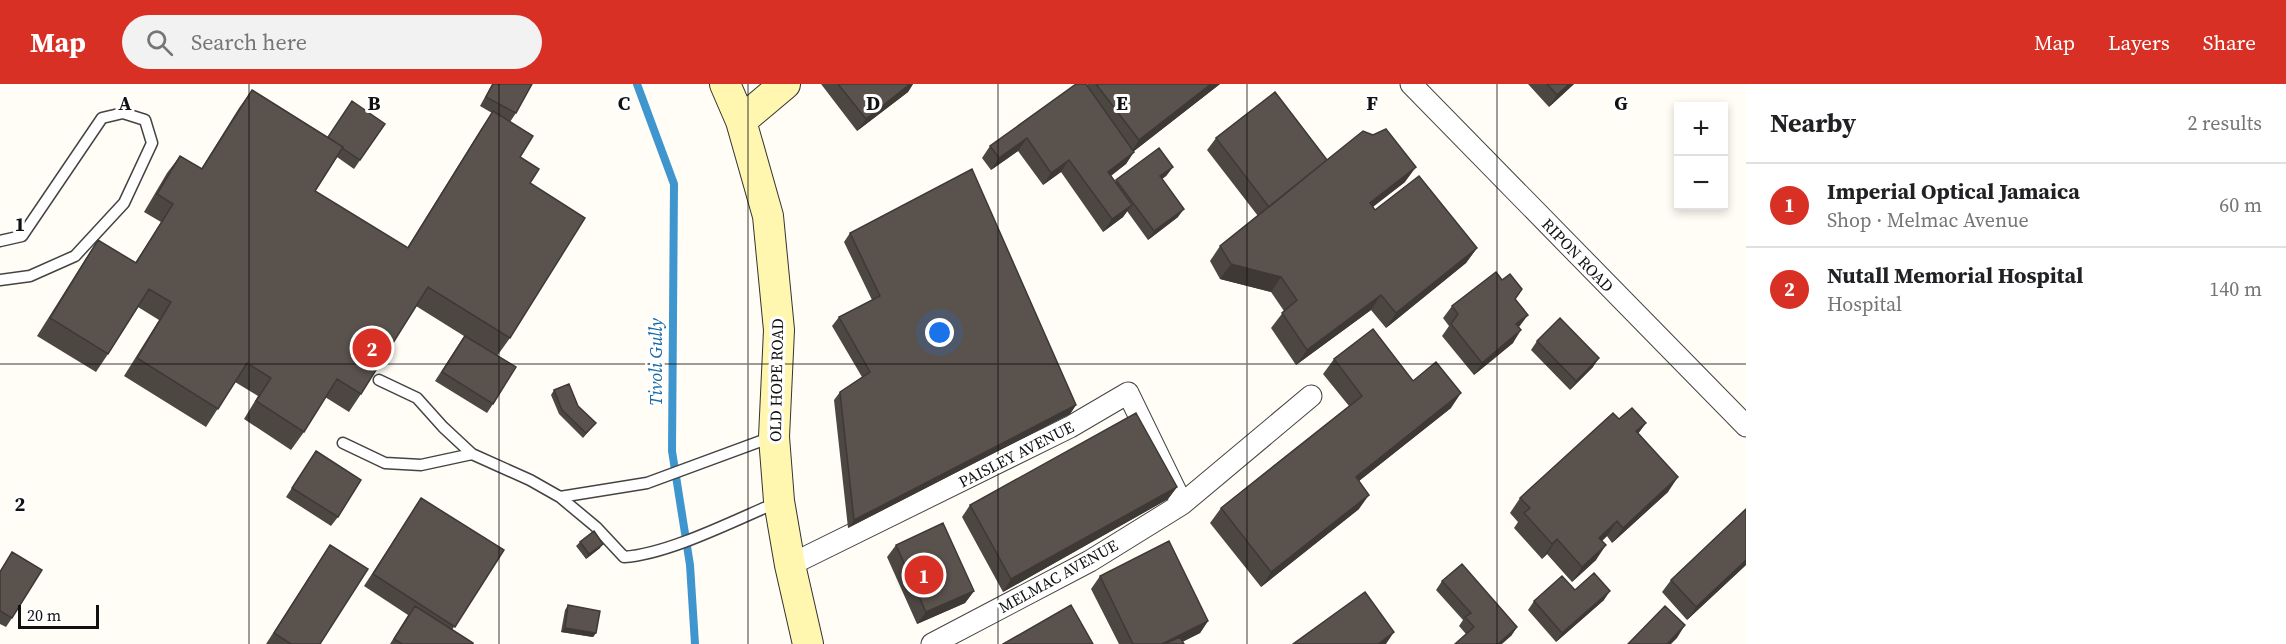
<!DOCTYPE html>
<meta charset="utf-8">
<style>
body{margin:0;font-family:"Source Serif 4",serif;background:#f2f2f2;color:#202124}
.controls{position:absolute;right:18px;top:18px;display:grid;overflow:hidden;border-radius:0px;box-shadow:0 3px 9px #0003}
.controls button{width:54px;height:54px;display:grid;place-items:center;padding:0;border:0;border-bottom:2px solid #e0e0e0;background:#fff;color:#202124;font:30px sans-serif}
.scale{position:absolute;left:18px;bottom:15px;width:81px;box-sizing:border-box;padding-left:6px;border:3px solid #111;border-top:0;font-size:16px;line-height:21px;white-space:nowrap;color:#111;-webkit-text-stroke:4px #fff;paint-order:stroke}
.you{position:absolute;left:940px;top:249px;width:21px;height:21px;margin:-15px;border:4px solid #fff;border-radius:50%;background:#1a73e8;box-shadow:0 0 0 9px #1a73e833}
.badge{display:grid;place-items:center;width:39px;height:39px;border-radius:50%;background:#d93025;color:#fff;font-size:20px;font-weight:700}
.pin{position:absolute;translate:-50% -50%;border:3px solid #fff;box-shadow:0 2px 6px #0006}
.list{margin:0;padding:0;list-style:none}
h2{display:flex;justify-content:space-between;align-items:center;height:78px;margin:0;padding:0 24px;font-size:26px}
h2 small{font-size:20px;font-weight:400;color:#757577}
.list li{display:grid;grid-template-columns:39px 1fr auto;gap:18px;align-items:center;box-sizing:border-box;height:84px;padding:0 24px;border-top:2px solid #e0e0e0}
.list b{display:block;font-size:22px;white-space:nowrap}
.list p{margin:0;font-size:20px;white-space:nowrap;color:#757577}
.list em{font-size:20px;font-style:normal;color:#757577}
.icon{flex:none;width:33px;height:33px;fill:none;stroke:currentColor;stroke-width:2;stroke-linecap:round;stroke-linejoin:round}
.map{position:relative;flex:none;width:1746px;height:560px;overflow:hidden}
header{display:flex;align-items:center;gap:36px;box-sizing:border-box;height:84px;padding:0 30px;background:#d93025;color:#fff}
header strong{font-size:28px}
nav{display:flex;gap:33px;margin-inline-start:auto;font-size:21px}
.search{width:420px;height:54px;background:#f2f2f2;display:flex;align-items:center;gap:15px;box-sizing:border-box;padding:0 21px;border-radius:33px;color:#757577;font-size:22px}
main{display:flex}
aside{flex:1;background:#fff}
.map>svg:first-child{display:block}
</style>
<header>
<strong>Map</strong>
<div class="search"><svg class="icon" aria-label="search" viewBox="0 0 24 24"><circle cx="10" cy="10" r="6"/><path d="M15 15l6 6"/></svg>Search here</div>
<nav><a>Map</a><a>Layers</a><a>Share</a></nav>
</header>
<main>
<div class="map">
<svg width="1746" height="560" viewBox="0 0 1746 560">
<rect width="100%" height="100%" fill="#fffdf5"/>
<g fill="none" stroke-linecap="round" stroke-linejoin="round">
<path stroke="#3f96cf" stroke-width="8" d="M637 0 674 100 672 367 690 481 695 560"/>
<g stroke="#444" stroke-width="13">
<path id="lane" d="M0 157 22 152 102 34 123 29 145 36 152 59 124 119 75 172 30 192 0 196
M379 296 417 314 443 343 472 370 530 396 560 413 596 443 624 473C669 470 735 436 778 418
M343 359 385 379 421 381 472 370
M560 413 647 399 772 353"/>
</g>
<g stroke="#444" stroke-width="23">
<path id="street" d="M1411 0 1746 342
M790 481 1070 343 1128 309 1182 420
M932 560 1090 477 1182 420 1311 312"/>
</g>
<g stroke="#333" stroke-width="32">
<path id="secondary" d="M725 0 741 37 768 132 779 246 774 353 779 417 790 481 808 560
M741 37 785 0"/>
</g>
<use href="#lane" stroke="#fff" stroke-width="10"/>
<use href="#street" stroke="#fff" stroke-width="21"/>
<use href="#secondary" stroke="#fff6b0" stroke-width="30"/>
</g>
<path fill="#4d4742" d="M492 0H532L516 29 510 38 520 73 530 99 510 254 497 272 493 320 487 329 435 297 464 252 416 222 361 310 349 328 325 313 304 348 291 366 244 335 258 312 235 298 206 343 124 292 159 236 138 223 108 270 96 288 37 252 86 174 98 156 135 179 161 138 144 128 167 89 180 72 201 85 239 24 252 6 328 53 385 40 354 85 337 73 315 107 407 164 481 45 492 29 480 22Z
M821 0H913L908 8 857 47Z
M1088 0H1220L1134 67 1126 80 1111 92 1115 98 1116 96 1173 83 1166 92 1162 95 1178 133 1148 156 1127 127 1123 133 1103 148 1061 88 1043 101 1018 67 991 86 982 74 990 62Z
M1528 0H1574L1549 23Z
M1216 54 1327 76 1405 98 1373 123 1375 126 1477 164 1466 179 1386 244 1371 226 1296 281 1271 244 1284 227 1271 208 1220 195 1210 177 1220 162 1258 132 1207 66Z
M850 149 1076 321 1070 330 848 444 834 316 840 308 862 293 832 242 839 233 872 216 844 158Z
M1452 222 1519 243 1513 259 1474 291 1442 252 1449 242 1443 234Z
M1537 257 1593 283 1570 306 1531 266Z
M1334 275 1413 297 1451 324 1359 397V425L1261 503 1210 439 1221 424 1349 322 1323 290Z
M554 306 596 339 583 354 559 330 551 311Z
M1619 335 1646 339 1638 349 1668 408 1612 459 1607 452 1602 457 1596 476 1572 498 1547 470 1542 475 1514 444 1518 438 1510 429 1520 414Z
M310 376 338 433 331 442 286 413Z
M1177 403 1168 415 1003 508 962 433 970 421Z
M421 414 504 466 452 546 473 560H390L408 531 364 502Z
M580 458 600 464 586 475 576 462Z
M330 461 320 560H266L322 473Z
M896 461 974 507 965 519 917 540 887 473Z
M12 468V534L6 543 0 540V487Z
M1746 481 1687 536 1662 508 1671 496Z
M1100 492 1208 537 1200 549 1182 558 1184 560H1119L1091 505Z
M1442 497 1517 543 1511 552 1466 550 1459 542 1463 536 1436 506Z
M1575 506 1604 516 1556 558 1528 526 1534 517Z
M568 521 596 549 593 553 561 548 565 526Z"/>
<path fill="#3f3936" d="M910 0H913L908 8 857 47 866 35Z
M1211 0H1220L1129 71 1139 56Z
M1569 0H1574L1549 23 1557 11Z
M1027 54 1018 67 991 86 999 74Z
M1134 68 1126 80 1099 100 1108 88Z
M1069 76 1061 88 1043 101 1051 89Z
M1173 83 1166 92 1154 101 1160 92Z
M1416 83 1405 98 1359 133 1370 119Z
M1132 121 1123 133 1103 148 1112 135Z
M1184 125 1178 133 1148 156 1154 147Z
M1477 164 1466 179 1386 244 1396 229Z
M1231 180 1281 193 1271 208 1220 195Z
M1381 211 1371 226 1296 281 1307 266Z
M1528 231 1519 243 1516 240Z
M1521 246 1513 259 1474 291 1482 279Z
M1599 274 1593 283 1570 306 1576 297Z
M1461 309 1451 324 1345 408 1356 393Z
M1076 321 1070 330 848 444 854 436Z
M1646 339 1635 354 1636 347Z
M1678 393 1668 408 1612 459 1623 444Z
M1177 403 1168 415 1003 508 1011 495Z
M1369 411 1359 425 1261 503 1271 488Z
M1617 437 1607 452 1589 469 1599 454Z
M1557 455 1547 470 1542 475 1552 460Z
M603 460 600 464 586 475 589 470Z
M1606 461 1596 476 1572 498 1582 483Z
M1746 476V481L1687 536 1696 523Z
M974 507 965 519 917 540 926 528Z
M1610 507 1604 516 1556 558 1562 549Z
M1208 537 1200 549 1178 560H1162Z
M1685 541 1677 554 1671 560H1667Z
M1517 543 1511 552 1502 560H1498Z
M565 544 596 549 593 553 561 548Z
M1394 548 1386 560H1378Z"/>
<path fill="#5a524d" stroke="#3f3936" stroke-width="1.5" d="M493 0H532L516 29 486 13Z
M838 0H910L866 35Z
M1076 0H1086L1134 68 1108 88 1132 121 1112 135 1069 76 1051 89 1027 54 999 74 990 62Z
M1096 0H1211L1139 56Z
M1547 0H1569L1557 11Z
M252 6 343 63 315 107 408 164 493 27 533 52 520 73 539 85 530 99 585 134 510 254 428 203 361 310 337 295 304 348 256 317 271 294 247 279 218 325 137 274 171 218 149 205 108 270 50 234 98 156 136 179 173 120 157 110 180 72 202 85Z
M1275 8 1327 76 1269 123 1216 54Z
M352 17 385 40 360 76 342 64 343 63 328 53Z
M1386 45 1416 83 1370 119 1375 126 1419 92 1477 164 1396 229 1381 211 1307 266 1282 229 1297 216 1281 193 1231 180 1220 162 1363 47 1373 51Z
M1159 64 1173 83 1160 92 1184 125 1154 147 1116 96Z
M972 85 1076 321 854 436 840 308 870 288 839 233 880 212 850 149Z
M1496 188 1502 196 1510 190 1522 205 1515 215 1528 231 1516 240 1521 246 1482 279 1451 240 1458 230 1452 222Z
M1560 234 1599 274 1576 297 1537 257Z
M1373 245 1413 297 1436 278 1461 309 1356 393 1369 411 1271 488 1221 424 1362 312 1334 275Z
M465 252 516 283 493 320 442 288Z
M569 300 578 322 596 339 586 349 562 326 554 306Z
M1632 324 1646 339 1636 347 1678 393 1623 444 1617 437 1599 454 1606 461 1582 483 1557 455 1552 460 1524 429 1530 424 1520 414 1613 329 1619 335Z
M1136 329 1177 403 1011 495 970 421Z
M316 367 361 396 338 433 292 404Z
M421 414 504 466 455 543 373 490Z
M1746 425V476L1696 523 1671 496Z
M943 439 974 507 926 528 896 461Z
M594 447 603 460 589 470 580 458Z
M1169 457 1208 537 1162 560H1133L1100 492Z
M330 461 368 485 320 560H291L274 549Z
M12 468 42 486 12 534 0 527V488Z
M1462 480 1517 543 1498 560H1455L1474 543 1465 533 1471 529 1442 497Z
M1594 489 1610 507 1562 549 1534 517 1562 492 1575 506Z
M1365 508 1394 548 1378 560H1293Z
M568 521 600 527 596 549 565 544Z
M1071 521 1093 560H1003Z
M415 522 473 559V560H402L394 555Z
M1665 522 1685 541 1667 560H1628Z
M1180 553 1184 560H1165Z"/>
<path fill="none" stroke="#111" stroke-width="1.5" stroke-opacity="0.55" d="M249 0V560M499 0V560M748 0V560M998 0V560M1247 0V560M1497 0V560M0 280H1746"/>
<g text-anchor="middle" stroke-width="6" stroke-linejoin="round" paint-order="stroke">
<g font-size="16" fill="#111" stroke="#fff">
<text transform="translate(1578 171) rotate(46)" y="6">RIPON ROAD</text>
<text transform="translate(776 296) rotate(-89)" y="6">OLD HOPE ROAD</text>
<text transform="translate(1016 370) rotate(-27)" y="6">PAISLEY AVENUE</text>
<text transform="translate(1058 492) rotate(-29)" y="6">MELMAC AVENUE</text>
</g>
<g font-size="18" font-style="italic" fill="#1768a6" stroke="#fff">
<text transform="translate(656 278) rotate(-90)" y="6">Tivoli Gully</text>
</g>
</g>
<g font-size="20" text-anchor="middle" font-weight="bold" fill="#111" stroke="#fff" stroke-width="6" stroke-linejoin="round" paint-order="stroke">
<text x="125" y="26">A</text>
<text x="374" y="26">B</text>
<text x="624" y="26">C</text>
<text x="873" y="26">D</text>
<text x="1122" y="26">E</text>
<text x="1372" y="26">F</text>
<text x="1621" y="26">G</text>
<text x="20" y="147">1</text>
<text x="20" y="427">2</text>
</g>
</svg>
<div class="controls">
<button>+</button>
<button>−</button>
</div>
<div class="scale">20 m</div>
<div class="you"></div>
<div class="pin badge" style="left:924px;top:491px">1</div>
<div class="pin badge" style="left:372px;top:264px">2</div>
</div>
<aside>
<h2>Nearby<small>2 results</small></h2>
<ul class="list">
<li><span class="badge">1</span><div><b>Imperial Optical Jamaica</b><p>Shop · Melmac Avenue</p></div><em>60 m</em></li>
<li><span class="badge">2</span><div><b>Nutall Memorial Hospital</b><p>Hospital</p></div><em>140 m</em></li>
</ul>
</aside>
</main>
